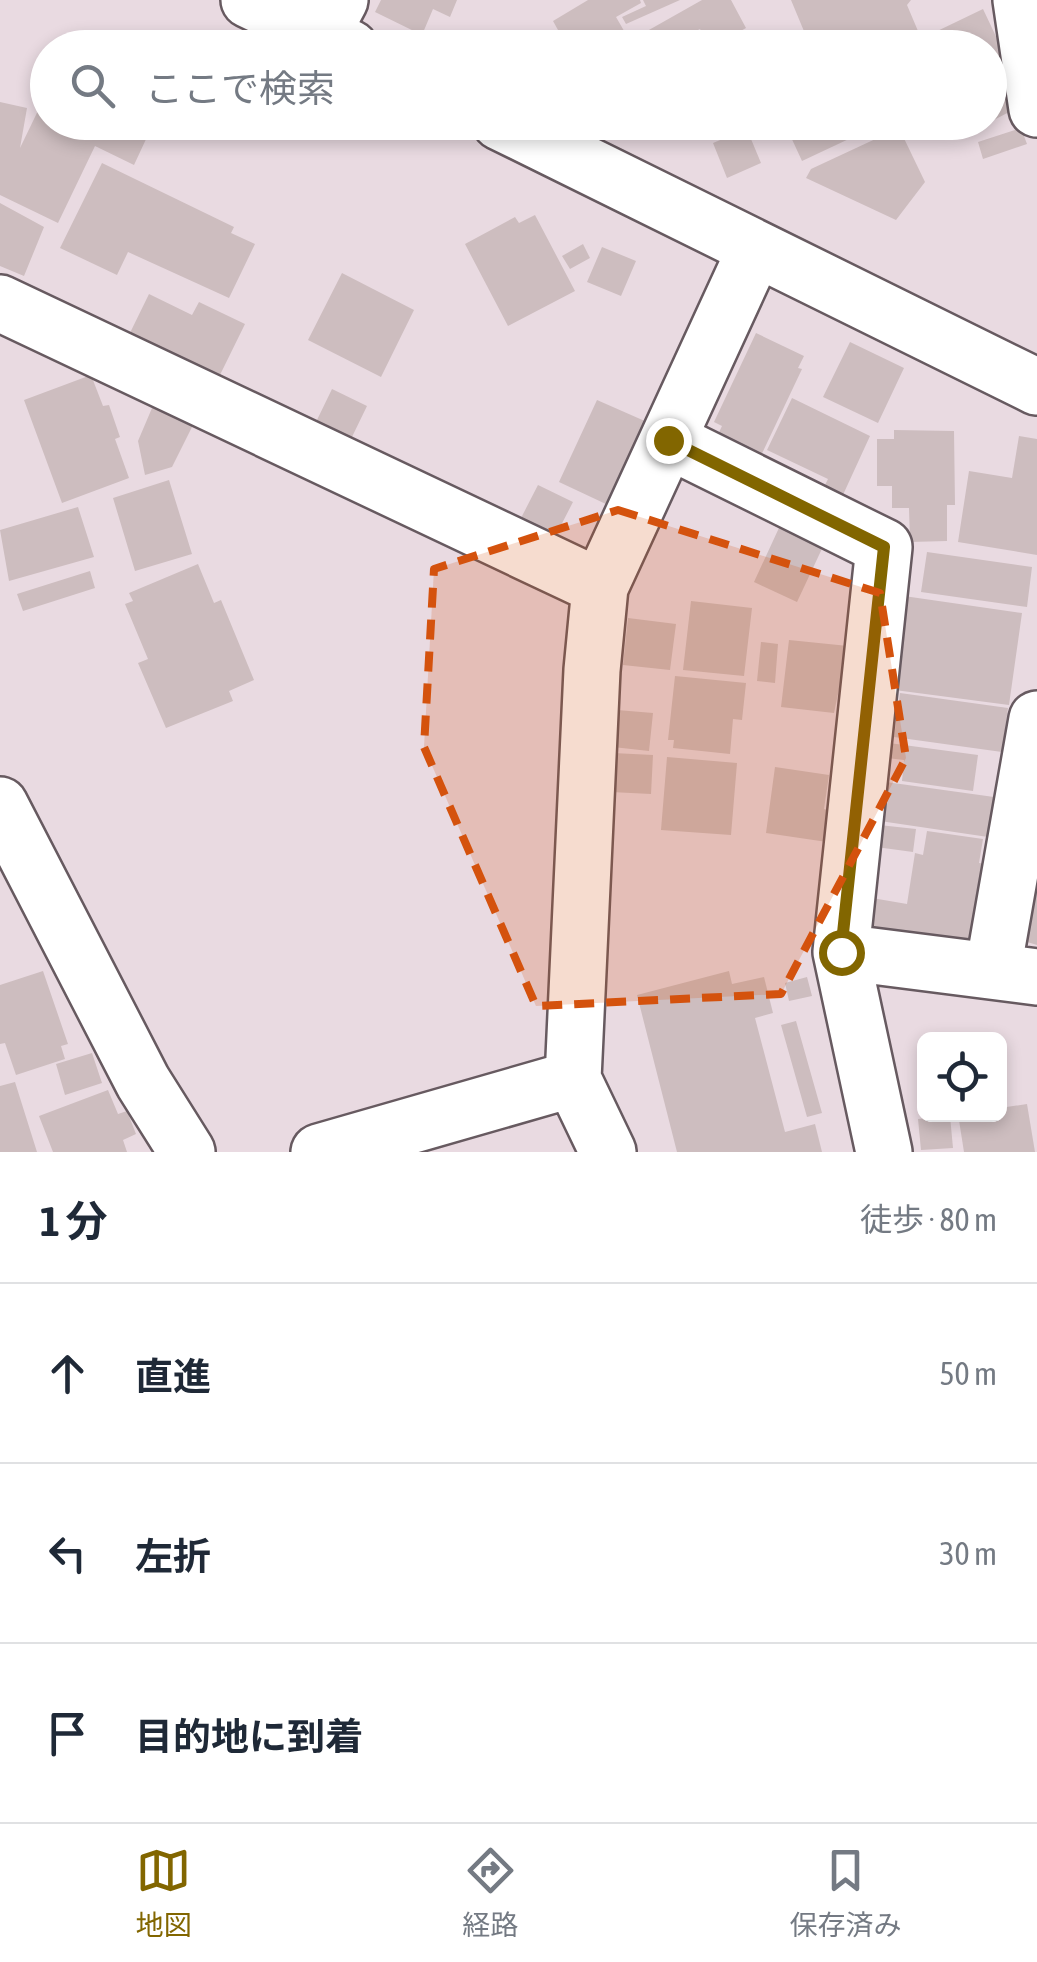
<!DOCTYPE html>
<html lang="ja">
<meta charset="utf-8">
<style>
body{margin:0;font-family:"Asap Condensed","Noto Sans JP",sans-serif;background:#f2f2f3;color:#1f2937}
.controls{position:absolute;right:30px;bottom:30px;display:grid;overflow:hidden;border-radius:15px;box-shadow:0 5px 15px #0003}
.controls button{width:90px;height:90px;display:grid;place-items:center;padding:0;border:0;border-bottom:2px solid #e0e1e3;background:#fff;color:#1f2937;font:50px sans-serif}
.stop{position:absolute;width:30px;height:30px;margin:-22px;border:8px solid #826600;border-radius:50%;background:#fff}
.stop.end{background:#826600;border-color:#fff;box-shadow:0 2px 10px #0008}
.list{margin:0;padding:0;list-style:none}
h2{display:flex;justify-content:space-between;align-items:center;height:130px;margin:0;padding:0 40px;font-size:42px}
h2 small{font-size:32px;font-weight:400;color:#747a83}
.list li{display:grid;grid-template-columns:65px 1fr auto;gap:30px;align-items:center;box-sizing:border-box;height:180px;padding:0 40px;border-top:2px solid #e0e1e3}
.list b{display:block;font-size:38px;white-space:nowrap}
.list em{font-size:32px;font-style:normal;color:#747a83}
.icon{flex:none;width:55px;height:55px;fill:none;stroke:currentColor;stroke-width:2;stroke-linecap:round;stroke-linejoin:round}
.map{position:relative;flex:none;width:1037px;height:1152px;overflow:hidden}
.search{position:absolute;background:#fff;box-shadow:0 5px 15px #0003;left:30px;right:30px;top:30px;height:110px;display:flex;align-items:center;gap:25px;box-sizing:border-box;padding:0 35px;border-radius:55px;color:#747a83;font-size:38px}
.sheet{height:670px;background:#fff}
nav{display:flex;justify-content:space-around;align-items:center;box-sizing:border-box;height:140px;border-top:2px solid #e0e1e3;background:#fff;font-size:28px;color:#747a83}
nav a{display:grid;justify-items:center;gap:5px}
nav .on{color:#826600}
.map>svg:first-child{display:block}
</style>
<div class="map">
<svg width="1037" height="1152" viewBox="0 0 1037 1152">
<rect width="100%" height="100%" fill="#e9dae1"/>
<path fill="#cdbdbf" d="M381 0H457L450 17 433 9 422 35 375 12Z
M588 0H640L641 3 616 17 627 36 606 48H568L553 21Z
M643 0H680L626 24 622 17 646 6Z
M702 0H731L746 28 711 48 700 29 696 31 706 48H617Z
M791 0H911L907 5 918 31 880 48H811Z
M983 9 1019 85 1005 92 1013 110 990 122V48H902Z
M48 90V122H154L134 165 95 146 58 223 0 195V102L27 108 20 148Z
M687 122H734V123L694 139Z
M763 122H770L774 130 751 139 761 163 727 178 713 143Z
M784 122H885L802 161Z
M899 128 925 182 896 220 806 178 811 169Z
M1021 128 1027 144 983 159 978 142Z
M102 163 234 227 231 233 255 244 229 298 128 252 117 275 60 248Z
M0 203 44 227 24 276 0 266Z
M535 215 575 291 508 326 465 244 515 217 519 223Z
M583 244 590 258 570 269 562 256Z
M602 247 636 261 621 296 587 282Z
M342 273 414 310 381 377 308 340Z
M149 294 192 315 199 302 245 324 218 379 128 337Z
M756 333 804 356 798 368 802 369 757 464 714 443 722 426 714 422Z
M850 342 904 368 878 423 823 397Z
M91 375 103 406 109 405 120 437 115 439 129 478 62 503 24 400Z
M332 389 367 406 351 439 316 422Z
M792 398 870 436 842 497 823 489 828 479 767 450Z
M597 400 647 422 608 505 559 482Z
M155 401 195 421 172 467 145 475 138 441Z
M894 430 954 431 955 505H947V541L910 542 909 508H892V486H877V439H894Z
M1019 436 1037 439V555L958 542 969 471 1012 478Z
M169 480 192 554 135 571 113 498Z
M538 485 573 502 556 535 521 518Z
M78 507 94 557 9 581 0 530Z
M784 517 827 538 797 602 754 582Z
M927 552 1032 567 1027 607 921 592Z
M198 564 214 603 221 600 254 680 229 691 233 701 166 728 138 663 148 659 125 604 133 601 129 593Z
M90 571 95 588 23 611 17 594Z
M897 595 1022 613 1009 705 887 689Z
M691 601 752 608 744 676 683 670Z
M628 618 676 624 670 670 623 665Z
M789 640 848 646 834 713 781 707Z
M761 642 778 644 775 683 757 681Z
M675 676 746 683 742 720 733 719 730 754 673 748 674 740H668Z
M900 693 1008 708 1002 752 894 737Z
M617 710 653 713 649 751 613 747Z
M889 743 978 755 973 791 902 781 904 760 887 758Z
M613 753 653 755 651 794 611 792Z
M667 757 737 763 731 835 661 830Z
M775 767 829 775 824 809 832 811 827 842 766 833Z
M886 782 994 797 988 837 880 821Z
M879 825 916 829 913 852 876 847Z
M927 831 983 839 979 863 986 864 971 951 880 934 868 918 872 898 907 904 915 853 923 855Z
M1037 872V945L1024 941Z
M43 971 68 1044 61 1046 65 1059 16 1075 5 1043 0 1044V985Z
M729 971 732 984 764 977 773 1013 755 1018 785 1132 815 1124 822 1152H677L637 995Z
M807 977 812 996 789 1001 785 983Z
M796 1021 822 1113 807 1117 781 1025Z
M92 1053 102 1083 65 1095 56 1064Z
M15 1082 37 1152H0V1086Z
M108 1090 118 1114 127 1111 136 1134 123 1140 127 1152H53L39 1116Z
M1027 1104 1035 1152H964L958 1114H1000V1108Z
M950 1116 953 1148 921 1150 918 1119Z"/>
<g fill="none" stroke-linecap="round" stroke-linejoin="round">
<g stroke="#675a60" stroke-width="60">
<path id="street" d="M1021 0 1037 109
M322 34 340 0
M0 303 600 587
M668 440 884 547 841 952 884 1152
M0 805 143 1082 187 1152
M841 952 1037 977
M993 970 1037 719
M319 1152 573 1079
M608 1152 573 1079 592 670 600 587 755 250"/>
</g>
<g stroke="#675a60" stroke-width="60">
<path id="secondary" d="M249 0 350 48
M500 122 1037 387"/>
</g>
<use href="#street" stroke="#fff" stroke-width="55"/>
<use href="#secondary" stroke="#fff" stroke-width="55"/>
</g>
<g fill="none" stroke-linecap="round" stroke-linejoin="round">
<path stroke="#826600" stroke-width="12" d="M668 440 884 547 841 952"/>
</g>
<path fill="#d4520d" fill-opacity="0.2" stroke="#d4520d" stroke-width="8" stroke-dasharray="20 12" stroke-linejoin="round" d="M618 510 880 593 906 758 781 994 536 1006 424 747 434 569Z"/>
</svg>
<div class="controls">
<button><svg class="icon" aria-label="locate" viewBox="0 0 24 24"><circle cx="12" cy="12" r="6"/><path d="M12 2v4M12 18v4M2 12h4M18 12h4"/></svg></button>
</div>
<div class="stop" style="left:841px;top:952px"></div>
<div class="stop end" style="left:668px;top:440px"></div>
<div class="search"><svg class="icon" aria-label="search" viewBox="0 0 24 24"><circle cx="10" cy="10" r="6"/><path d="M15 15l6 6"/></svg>ここで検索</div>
</div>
<section class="sheet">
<h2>1 分<small>徒歩 · 80 m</small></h2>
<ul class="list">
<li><svg class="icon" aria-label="ahead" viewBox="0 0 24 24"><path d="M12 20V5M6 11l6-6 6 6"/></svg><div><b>直進</b></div><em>50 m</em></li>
<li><svg class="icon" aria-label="left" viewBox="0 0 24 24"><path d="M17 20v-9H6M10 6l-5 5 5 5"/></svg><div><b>左折</b></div><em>30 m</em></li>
<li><svg class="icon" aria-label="arrive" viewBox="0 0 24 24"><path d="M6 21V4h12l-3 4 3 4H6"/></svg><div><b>目的地に到着</b></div></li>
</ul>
</section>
<nav>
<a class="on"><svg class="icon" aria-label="map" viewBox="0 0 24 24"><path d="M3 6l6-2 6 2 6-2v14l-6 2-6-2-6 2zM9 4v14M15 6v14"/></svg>地図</a>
<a><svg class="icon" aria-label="directions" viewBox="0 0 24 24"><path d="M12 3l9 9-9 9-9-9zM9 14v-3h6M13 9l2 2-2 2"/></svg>経路</a>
<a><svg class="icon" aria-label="saved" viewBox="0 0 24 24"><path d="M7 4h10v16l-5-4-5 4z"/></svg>保存済み</a>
</nav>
